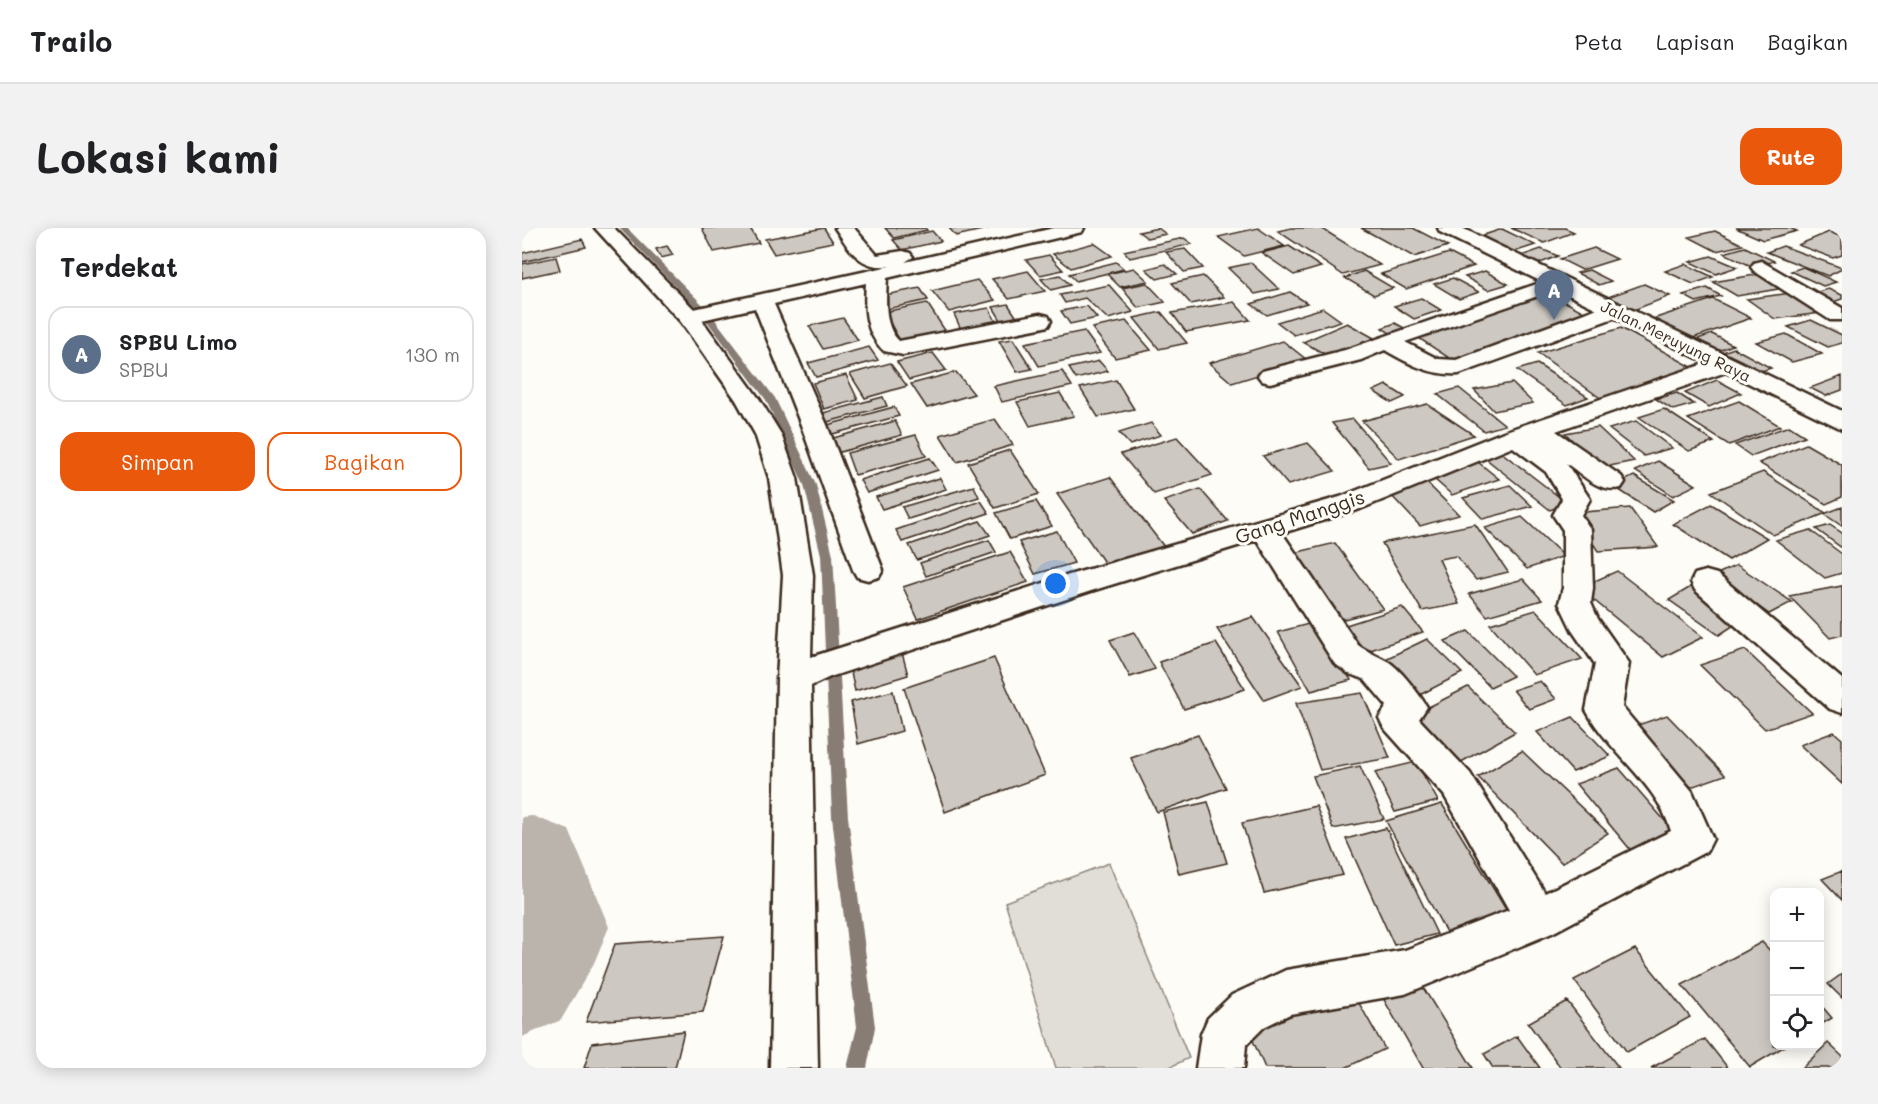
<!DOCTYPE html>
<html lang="id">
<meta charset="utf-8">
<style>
body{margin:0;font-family:Mali,sans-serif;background:#f2f2f2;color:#202124}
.controls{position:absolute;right:18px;bottom:18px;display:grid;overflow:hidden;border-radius:12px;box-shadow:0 3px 15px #0003}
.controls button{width:54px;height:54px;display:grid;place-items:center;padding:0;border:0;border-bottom:2px solid #e0e0e0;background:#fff;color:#202124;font:30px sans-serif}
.you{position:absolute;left:534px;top:356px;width:21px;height:21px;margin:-15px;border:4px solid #fff;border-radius:50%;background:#1a73e8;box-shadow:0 0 0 9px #1a73e833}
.badge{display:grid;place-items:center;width:39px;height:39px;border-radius:50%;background:#ea580c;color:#fff;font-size:20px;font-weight:700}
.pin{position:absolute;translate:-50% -50px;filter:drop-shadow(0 2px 3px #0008)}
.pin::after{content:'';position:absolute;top:32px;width:21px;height:18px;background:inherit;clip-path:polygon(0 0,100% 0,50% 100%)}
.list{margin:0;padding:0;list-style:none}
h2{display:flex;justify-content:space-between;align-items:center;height:78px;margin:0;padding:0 24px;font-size:26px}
h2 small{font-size:20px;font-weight:400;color:#757577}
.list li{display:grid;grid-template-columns:39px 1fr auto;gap:18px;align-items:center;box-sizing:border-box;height:96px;margin:0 12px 12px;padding:0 12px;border:2px solid #e0e0e0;border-radius:18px}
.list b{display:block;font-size:22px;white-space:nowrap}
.list p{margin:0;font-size:20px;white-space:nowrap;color:#757577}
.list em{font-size:20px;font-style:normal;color:#757577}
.actions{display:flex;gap:12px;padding:18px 24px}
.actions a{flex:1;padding:14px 0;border:2px solid #ea580c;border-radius:18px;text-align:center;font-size:21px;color:#ea580c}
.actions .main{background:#ea580c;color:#fff}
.icon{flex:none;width:33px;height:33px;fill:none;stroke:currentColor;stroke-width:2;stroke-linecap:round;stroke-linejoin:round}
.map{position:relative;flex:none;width:1320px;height:840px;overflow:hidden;border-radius:18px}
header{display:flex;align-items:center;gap:36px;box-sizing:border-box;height:84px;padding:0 30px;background:#fff;border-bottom:2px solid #e0e0e0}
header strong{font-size:28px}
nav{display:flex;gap:33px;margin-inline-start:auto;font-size:21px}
.intro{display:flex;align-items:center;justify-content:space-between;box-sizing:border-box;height:144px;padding:0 36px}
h1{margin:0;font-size:42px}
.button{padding:15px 27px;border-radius:18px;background:#ea580c;color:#fff;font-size:21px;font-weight:700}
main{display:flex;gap:36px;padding:0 36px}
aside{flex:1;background:#fff;border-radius:18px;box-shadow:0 3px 15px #0003}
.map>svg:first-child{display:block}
</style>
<header>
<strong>Trailo</strong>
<nav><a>Peta</a><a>Lapisan</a><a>Bagikan</a></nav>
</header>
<div class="intro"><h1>Lokasi kami</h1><a class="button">Rute</a></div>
<main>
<aside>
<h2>Terdekat<small></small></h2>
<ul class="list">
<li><span class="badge" style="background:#5c6f8a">A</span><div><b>SPBU Limo</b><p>SPBU</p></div><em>130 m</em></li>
</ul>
<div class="actions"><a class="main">Simpan</a><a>Bagikan</a></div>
</aside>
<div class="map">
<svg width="1320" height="840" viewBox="0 0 1320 840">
<rect width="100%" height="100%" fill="#fdfcf7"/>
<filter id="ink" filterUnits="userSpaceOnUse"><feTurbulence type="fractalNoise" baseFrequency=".0167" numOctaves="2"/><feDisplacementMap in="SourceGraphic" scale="12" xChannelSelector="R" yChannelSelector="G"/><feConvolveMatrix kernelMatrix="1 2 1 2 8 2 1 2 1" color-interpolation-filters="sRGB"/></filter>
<g filter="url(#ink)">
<path fill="#e1ded7" stroke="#8e847a" stroke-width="1.5" d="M587 635 667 830 646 840H534L483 674Z"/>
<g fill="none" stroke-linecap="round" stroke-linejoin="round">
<path fill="#887d74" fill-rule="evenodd" d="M97 0H105L185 81 253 170 294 257 311 327 326 589 353 799 345 840H325L335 799 310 589 299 327 282 257 244 172 179 85Z"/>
<path fill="#bbb4ad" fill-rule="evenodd" d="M11 588 47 602 87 699 72 735 39 792 0 809V589Z"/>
</g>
<path fill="#cdc8c2" stroke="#3b2a1e" stroke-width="1.5" d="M180 0H228L237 15 192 24Z
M302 0 311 14 252 26 243 11Z
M363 0H403L405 2 372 10Z
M427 0H469L434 8Z
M636 0 644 6 625 10 617 4Z
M736 0 762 18 722 28 696 9Z
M769 0H799L858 37 821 47 756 3Z
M839 0H891L926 18 892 29Z
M989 0H1043L1052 4 1022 15Z
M1214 0H1268L1275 3 1241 12Z
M980 1 1013 17 992 24 959 8Z
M410 3 419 13 380 22 371 12Z
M1193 3 1221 17 1194 23 1167 9Z
M1307 4 1320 9V27L1311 30 1276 17Z
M662 10 670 16 608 30 602 23Z
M60 11 64 19 0 34V25Z
M572 15 590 28 549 40 531 26Z
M145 18 151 27 139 30 134 21Z
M767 18 799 39 772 47 740 25Z
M1261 18 1320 40V41L1306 48 1245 24Z
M1223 19 1252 33 1231 39 1202 25Z
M1072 20 1095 31 1060 42 1038 31Z
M663 21 681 40 662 44 644 24Z
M1019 21 1036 28 1016 36 999 28Z
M927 25 952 38 884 61 859 46Z
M527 27 541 42 518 47 504 32Z
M1189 28 1215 39 1194 46 1168 34Z
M34 29 38 42 0 50V36Z
M594 34 602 41 554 53 547 46Z
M729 35 757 61 733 66 706 40Z
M643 36 655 46 635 51 624 41Z
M1163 36 1191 49 1171 56 1143 43Z
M1281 39 1314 54 1301 58 1269 43Z
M612 40 626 53 598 59 585 46Z
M1067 42 1089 53 1077 57 1055 45Z
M506 43 523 63 487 71 470 51Z
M842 43 871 60 852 67 823 50Z
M963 43 986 56 966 62 943 49Z
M1239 46 1262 60 1215 68 1191 54Z
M538 47 548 57 529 62 519 51Z
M681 48 702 69 669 76 650 55Z
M931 50 957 64 937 71 912 56Z
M455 52 473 72 427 84 410 63Z
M625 55 643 74 616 80 600 60Z
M1122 56 1148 68 1109 83 1083 70Z
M587 57 611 84 586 91 563 70 543 75 538 67Z
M398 60 406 72 360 82 353 69Z
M1185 60 1199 68 1174 74 1161 67Z
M1306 61 1320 67V71L1311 74 1292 65Z
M768 64 785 75 745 87 729 76Z
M1025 64 1064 85 930 132 892 107Z
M1269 65 1299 85 1253 91 1225 71Z
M899 70 919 82 892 91 872 78Z
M1191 71 1229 90 1168 111 1131 91Z
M712 74 728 92 664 104 650 85Z
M405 75 426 107 381 118 362 84Z
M486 76 499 96 483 99 471 79Z
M565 78 575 90 548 96 539 83Z
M467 80 478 101 442 108 432 86Z
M801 80 819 93 772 107 755 94Z
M639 84 665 115 637 121 612 90Z
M321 90 336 112 301 121 287 98Z
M1289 92 1320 107V115L1306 119 1266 99Z
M604 93 629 122 593 130 570 100Z
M825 95 852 110 808 129 781 114Z
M873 95 884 101 871 107 860 100Z
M1099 100 1179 144 1081 172 1016 125Z
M562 103 578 125 517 138 503 115Z
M1190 106 1211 117 1194 124 1173 112Z
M1264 106 1300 126 1270 134 1234 114Z
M491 111 510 141 495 144 477 113Z
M761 113 785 132 710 155 687 135Z
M347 119 356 132 294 149 286 135Z
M1212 120 1249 140 1233 145 1198 125Z
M411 125 424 142 387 152 375 134Z
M577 133 586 143 554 151 547 140Z
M368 135 385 158 343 170 328 146Z
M1015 136 1066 169 1045 177 995 142Z
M540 143 550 158 480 174 472 158Z
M434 144 452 166 405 180 389 156Z
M324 147 336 172 302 181 291 155Z
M1320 148V162L1304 168 1288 160Z
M594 152 612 181 576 189 558 160Z
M1195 152 1219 165 1187 179 1163 165Z
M990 155 1011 175 972 183 952 162Z
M864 157 883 169 870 175 851 163Z
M937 160 983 197 962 203 915 166Z
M538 165 552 188 508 198 495 174Z
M1155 165 1172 176 1151 182 1134 171Z
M361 169 365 178 305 194 301 185Z
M1217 173 1258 198 1207 217 1166 191Z
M905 176 952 207 877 231 840 193Z
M372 179 377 188 303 208 298 199Z
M1142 181 1192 214 1167 223 1117 189Z
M473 191 491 217 435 234 418 207Z
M831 191 869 235 847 240 810 195Z
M373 193 380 207 311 226 304 212Z
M1114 193 1150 220 1122 228 1087 201Z
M629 195 639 207 608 217 597 205Z
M1267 198 1283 208 1229 228 1213 217Z
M1076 199 1112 233 1078 240 1043 205Z
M394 207 404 228 333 247 325 225Z
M655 209 690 247 632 266 599 226Z
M786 215 813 243 766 257 741 228Z
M1284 216 1320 237V269L1304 276 1237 235Z
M488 222 517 266 473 280 446 235Z
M979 224 1045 275 1028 282 963 230Z
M408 230 416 242 345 265 338 252Z
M1136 233 1174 257 1151 268 1113 243Z
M956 234 977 251 930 267 911 250Z
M1241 244 1304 285 1251 307 1189 264Z
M1112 248 1152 272 1131 284 1091 258Z
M588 249 643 320 586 340 535 266Z
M418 250 424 261 360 281 354 269Z
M905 255 937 287 898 298 867 265Z
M988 257 1010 278 961 291 941 270Z
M452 258 457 269 386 291 380 279Z
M678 261 706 293 670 306 642 273Z
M459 273 467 285 380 314 374 302Z
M514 273 530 298 488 311 474 285Z
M1189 276 1245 310 1207 332 1151 296Z
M1320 279V298L1302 286Z
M1108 280 1136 319 1076 323 1051 285Z
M1000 289 1042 328 1005 341 963 300Z
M458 293 468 307 395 332 387 317Z
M953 296 986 344 954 352 934 328 917 331 937 376 900 383 860 315Z
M1308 297 1320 305V320L1294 301Z
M1288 302 1320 326V345L1303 350 1254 312Z
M535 303 552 335 513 346 497 314Z
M467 312 474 324 404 348 398 335Z
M813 315 861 381 811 394 768 326Z
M488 324 506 354 396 391 381 359Z
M1215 337 1270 374 1247 386 1193 347Z
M1095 343 1181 409 1141 429 1057 360Z
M1001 351 1020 372 965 388 947 366Z
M1172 357 1223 390 1197 407 1147 372Z
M1320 358V407L1308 410 1267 368Z
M880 379 901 404 837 426 818 399Z
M1014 382 1060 431 1012 447 968 396Z
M731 389 780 458 742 472 695 401Z
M794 394 829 452 789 463 756 404Z
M946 403 991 448 968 459 923 413Z
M612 404 633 441 608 449 588 412Z
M905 411 940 445 888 472 853 436Z
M694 415 723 461 662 481 637 434Z
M379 421 386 447 333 463 327 436Z
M1223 422 1290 485 1243 501 1178 437Z
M472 430 523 547 423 584 382 460Z
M1018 453 1034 471 1007 481 991 462Z
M946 459 993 504 932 538 887 489Z
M371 463 380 503 336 516 329 474Z
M840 465 868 530 798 542 774 475Z
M1145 487 1203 547 1169 559 1113 498Z
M1051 489 1088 528 1051 544 1015 504Z
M1312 504 1320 511V556L1278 517Z
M676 507 704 560 635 584 609 530Z
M1000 523 1086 605 1040 635 956 549Z
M894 534 916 573 873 584 853 544Z
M838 538 862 591 811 601 791 548Z
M1097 540 1156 608 1112 626 1054 556Z
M686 574 705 635 657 646 641 584Z
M920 576 994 698 932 719 864 593Z
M794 578 821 647 742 665 720 595Z
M864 600 915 706 872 717 824 611Z
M1320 643V672L1300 651Z
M202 708 181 784 64 794 93 716Z
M1240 714 1252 727V818H1263L1228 839 1160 757Z
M1113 721 1168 789 1105 824 1052 752Z
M1320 746V770L1306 756Z
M897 753 951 840H901L861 770Z
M829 761 863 821 823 840H743L728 806Z
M1045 773 1097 840H1039L1006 795Z
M1298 776 1310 790 1298 797Z
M162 803 153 840H62L70 815Z
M995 808 1018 840H971L962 826Z
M1183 811 1206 840H1129Z
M1306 815 1320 828V840H1280Z"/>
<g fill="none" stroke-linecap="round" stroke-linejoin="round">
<g stroke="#3b2a1e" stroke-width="5">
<path id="minor" d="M73 0H92L172 81 368 38C337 41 328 22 313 0H332L355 27 381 23 388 25 391 29 383 34 532 0H562L560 4 365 50C364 70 361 98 377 113L518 86 526 88 529 93 526 98 518 100 381 127 362 123C343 105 342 80 344 55L252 76 305 197 361 342 357 349 346 352 335 349 331 342 279 197 233 80 180 92 238 172 259 206 275 250 291 347 289 429 547 347 818 269 984 203 1194 132H1210L1214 137 1210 142 1034 203 1099 248 1103 254 1099 260C1077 265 1061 247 1044 235L1068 271 1059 287 1069 302 1071 360 1069 375 1076 391 1107 435 1100 479 1170 563 1191 611 1185 623 1030 705 883 766 768 786 742 799 724 817 722 840H674L679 806 686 790 710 767 764 742 883 722 987 682 922 567 862 500 857 490 865 478 842 451 827 446 812 435 735 312 569 363 308 449 289 458 296 840H248L255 451 261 347 247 250 233 206 214 172 159 94ZM991 219 1024 244 1040 271 1031 287 1041 302V360L1037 375 1051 404 1073 436 1064 482C1087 525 1135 555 1149 603L1023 665 948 545 897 491 905 479C898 467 877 439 865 433 855 427 845 424 836 417L760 305 838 281Z
M1239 33 1320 80V92H1308L1232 43 1229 39 1232 35Z
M1035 49 1042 51 1045 55 1042 59 883 114 916 131 934 132 1084 77H1100L1103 82 1100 87 937 146C909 148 887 136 863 122L839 132 748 155 740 153 736 148 740 143 823 122Z
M1184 343 1195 346 1320 451V485L1308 481 1173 362 1169 354 1173 346Z"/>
</g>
<g stroke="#3b2a1e" stroke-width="5">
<path id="major" d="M916 0H940L1320 183V201L918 4Z"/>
</g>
<use href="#minor" fill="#fdfcf7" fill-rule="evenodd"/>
<use href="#major" fill="#fdfcf7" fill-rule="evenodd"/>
</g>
</g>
<g text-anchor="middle" stroke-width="6" stroke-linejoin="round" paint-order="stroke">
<g font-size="16" fill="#3b2a1e" stroke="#fdfcf7">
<text transform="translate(1154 113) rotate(26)" y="6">Jalan Meruyung Raya</text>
</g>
<g font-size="20" fill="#3b2a1e" stroke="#fdfcf7">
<text transform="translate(778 289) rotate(-18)" y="7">Gang Manggis</text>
</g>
</g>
</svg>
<div class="controls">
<button>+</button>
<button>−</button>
<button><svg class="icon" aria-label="locate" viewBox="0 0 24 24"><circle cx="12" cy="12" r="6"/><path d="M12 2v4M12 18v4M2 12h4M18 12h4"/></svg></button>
</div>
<div class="you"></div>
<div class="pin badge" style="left:1032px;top:92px;background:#5c6f8a">A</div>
</div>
</main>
